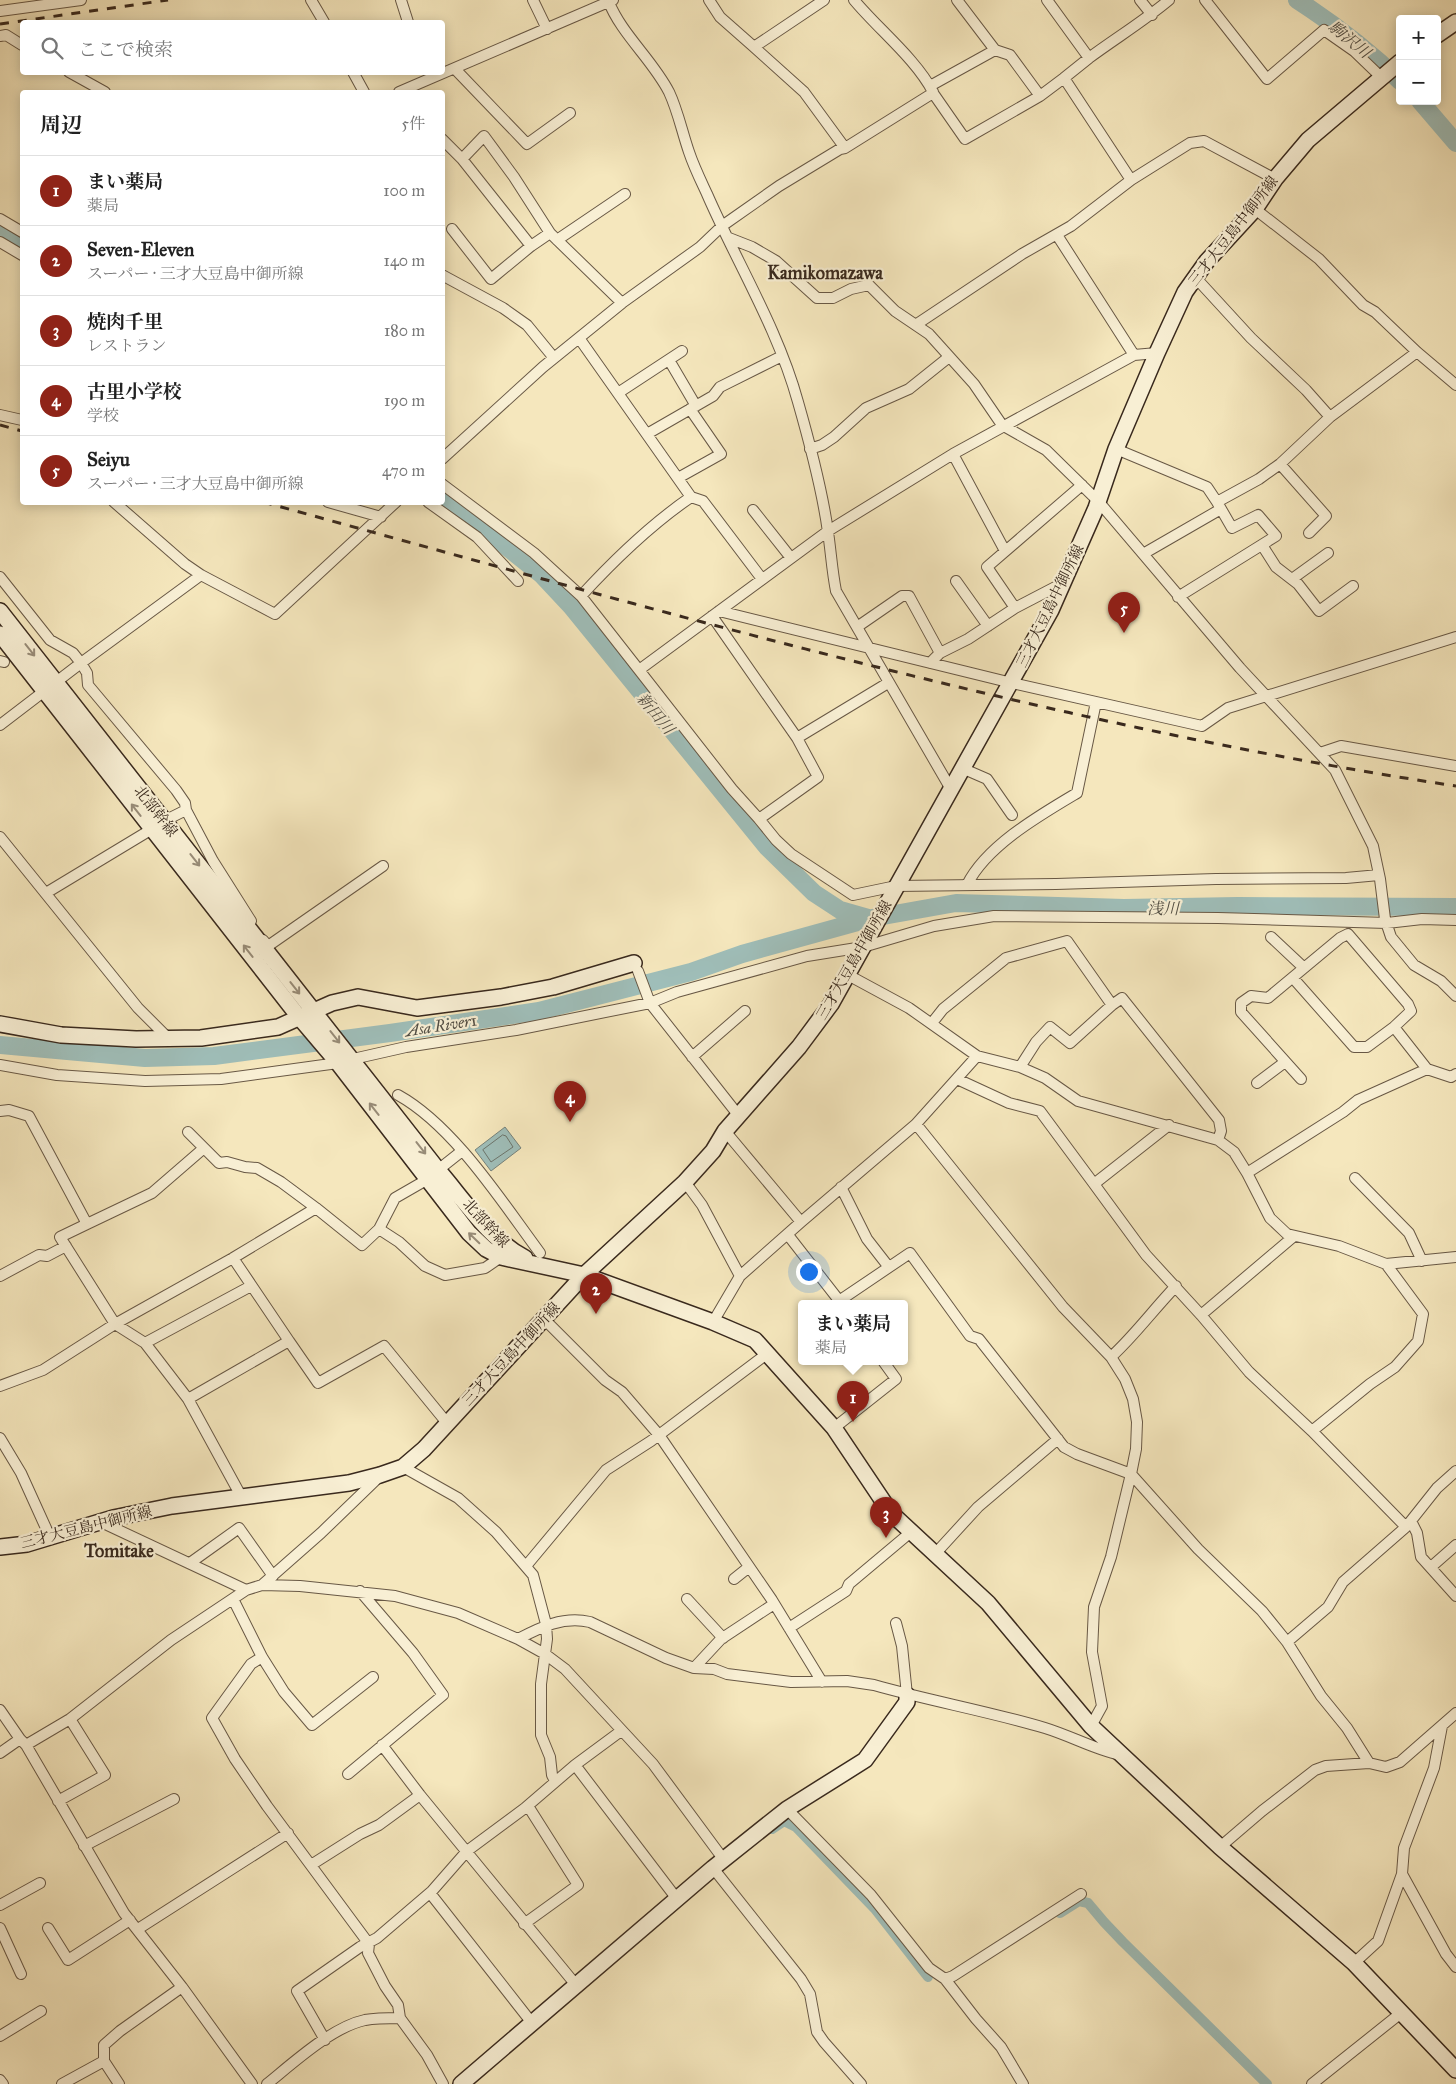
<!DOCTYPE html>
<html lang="ja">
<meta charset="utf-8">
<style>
body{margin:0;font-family:"IM FELL Great Primer","Noto Serif JP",serif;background:#f2f2f2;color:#222}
.controls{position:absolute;right:15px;top:15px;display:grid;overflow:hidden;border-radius:5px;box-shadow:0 2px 12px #0003}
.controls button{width:45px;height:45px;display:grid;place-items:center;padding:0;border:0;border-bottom:1px solid #e0e0e0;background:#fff;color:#222;font:25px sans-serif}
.you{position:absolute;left:808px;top:1271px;width:18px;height:18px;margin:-12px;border:4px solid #fff;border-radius:50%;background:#1a73e8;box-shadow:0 0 0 8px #1a73e833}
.badge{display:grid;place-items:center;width:32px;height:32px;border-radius:50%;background:#8f2418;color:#fff;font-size:16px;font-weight:700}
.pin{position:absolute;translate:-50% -41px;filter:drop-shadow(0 1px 2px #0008)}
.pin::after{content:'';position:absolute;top:26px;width:18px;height:15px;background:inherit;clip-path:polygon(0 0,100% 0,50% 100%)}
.popup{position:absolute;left:798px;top:1300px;width:110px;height:65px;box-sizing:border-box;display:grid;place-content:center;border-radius:5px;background:#fff;filter:drop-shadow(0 1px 4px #0005);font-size:16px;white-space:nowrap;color:#767676}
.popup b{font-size:19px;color:#222}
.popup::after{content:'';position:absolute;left:50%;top:100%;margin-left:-10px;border:10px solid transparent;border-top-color:#fff}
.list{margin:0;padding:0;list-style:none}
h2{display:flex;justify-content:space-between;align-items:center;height:65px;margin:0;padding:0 20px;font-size:21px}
h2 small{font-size:16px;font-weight:400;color:#767676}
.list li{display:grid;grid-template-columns:32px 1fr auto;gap:15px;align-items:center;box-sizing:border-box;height:70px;padding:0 20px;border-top:1px solid #e0e0e0}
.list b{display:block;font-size:19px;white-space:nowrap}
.list p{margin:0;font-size:16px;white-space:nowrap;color:#767676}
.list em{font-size:16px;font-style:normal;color:#767676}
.icon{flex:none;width:28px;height:28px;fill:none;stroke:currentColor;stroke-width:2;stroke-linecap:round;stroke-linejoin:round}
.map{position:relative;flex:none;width:1456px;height:2084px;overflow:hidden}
.search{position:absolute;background:#fff;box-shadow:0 2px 12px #0003;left:20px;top:20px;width:425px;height:55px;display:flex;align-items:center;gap:12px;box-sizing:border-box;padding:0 18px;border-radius:5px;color:#767676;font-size:19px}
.panel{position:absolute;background:#fff;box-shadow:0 2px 12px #0003;left:20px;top:90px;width:425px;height:415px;border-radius:5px}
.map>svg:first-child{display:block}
</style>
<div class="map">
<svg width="1456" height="2084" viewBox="0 0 1456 2084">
<rect width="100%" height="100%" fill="#f5e7bd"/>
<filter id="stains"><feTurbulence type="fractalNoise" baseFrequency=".004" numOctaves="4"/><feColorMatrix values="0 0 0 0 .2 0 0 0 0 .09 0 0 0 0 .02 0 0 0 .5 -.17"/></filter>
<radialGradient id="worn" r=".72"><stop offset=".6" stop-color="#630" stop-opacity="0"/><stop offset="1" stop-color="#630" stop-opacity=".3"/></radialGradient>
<path fill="#9fbeb9" stroke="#76827b" d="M505 1127 521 1148 491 1171 475 1150Z"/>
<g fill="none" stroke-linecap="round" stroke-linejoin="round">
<path stroke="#6c746b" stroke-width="1" d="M503 1135 506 1136 513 1147 491 1162 483 1150Z"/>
<path stroke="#9fbeb9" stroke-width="10" d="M772 1829 784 1821 796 1827 875 1909 928 1977
M1060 1913 1079 1901 1088 1903 1104 1922 1123 1942 1267 2084"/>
<path stroke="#9fbeb9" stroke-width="18" d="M1297 0C1334 24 1368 50 1400 81
M1420 101 1456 143
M0 232 22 245
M442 499 478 524 542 575 571 606 767 847 814 893 840 910 868 918
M0 1045 145 1058 214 1056 390 1033 539 1011 691 972 742 954 872 918 956 903 1124 908 1238 906 1456 907"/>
<g stroke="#685845" stroke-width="12">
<path id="street" d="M311 0 324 22
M401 0 408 22
M533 0 547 29
M608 0C621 34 652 59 669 92 678 111 682 132 689 152 694 167 701 181 707 194 737 263 778 329 798 402 810 444 822 488 828 532 831 552 832 571 836 591L952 791
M709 0 720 17 754 47
M824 0 754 47 804 92 845 148
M854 0C878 29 916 59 933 92
M1047 0 1089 58C1116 38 1144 21 1169 0
M1140 0 1152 15
M1205 0 1267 79 1324 30 1354 51 1381 77
M0 11 81 0
M0 36 6 35 22 45
M995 50 1010 55 1040 96
M455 69 527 144 570 113
M69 72 105 92
M353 72 364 92
M1064 78 1089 58
M930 86 995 50 957 0
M399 92 613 0
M442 139 462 159 531 246 550 233
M462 159 484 136 514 177 550 233 622 303
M1255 209 1319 259 1363 305 1375 312 1417 352 1456 385
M0 219 22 232
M452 229 491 279 531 246
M1057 235 1134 355
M729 238 752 247 776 261 817 298H833L851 289 869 285 895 311 929 334 974 384 1002 425 1046 450 1098 501 1240 668 1335 770 1373 846 1380 879 1385 919 1391 937 1414 965 1441 981 1456 996
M557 240 625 194
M0 242 22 255
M442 275 503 308 527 325 554 358
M1195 277 1251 338 1306 390 1330 417
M917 324 1022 254 1071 226 1131 180 1190 143 1204 141 1275 179
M579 338 691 497
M669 360 696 406
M618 393 682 351
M0 415 22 420
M647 434 713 396 720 387 782 356
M810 449 822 445 834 437 866 408 909 389 949 357
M1116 449 1207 487 1217 502
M953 454 1005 551
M442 459 543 367 622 303 700 247 722 226 779 186 840 149 845 148 933 93 965 139 1040 96 1064 78 1131 180
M1280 464 1326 516 1309 533
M678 478 721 454 690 409
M442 484 534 553 581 596
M114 502 185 564 201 575 275 614 396 502
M328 502 381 517
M428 502 477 537 518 581
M753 510 791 558
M1262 545 1276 567 1298 584 1319 611 1353 586
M1143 554 1221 509
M0 577 50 640 73 653 81 663 87 673 88 685 176 790 185 803 186 810 213 861 251 921
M762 579 703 501 691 497C650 525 615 559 581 596L639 670 828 531 953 454 1134 355 1157 353
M1292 579 1328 553
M956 581 988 626
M1063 583 1015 608 987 567 1082 485
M1178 597 1276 536 1258 515 1232 528 1217 502 1259 479 1280 464 1330 417 1417 352
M719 611 1012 683 1202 726 1228 708 1456 637
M712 616 797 738 818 777 759 819
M857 627 902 596H909L940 653 930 663
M940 653 968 639 1015 608
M0 661 4 662
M639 670 732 789 759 819 776 840 791 854 853 895 896 886 1056 884 1216 879 1346 878 1379 875
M0 725 81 663 201 575
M797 738 888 683
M1320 753 1341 746 1456 766
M964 769 987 779 1012 815
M164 821 186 810
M0 837 138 1008 169 1039
M967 885C986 846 1040 815 1077 793L1096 702
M46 893 152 829
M1271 937 1303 967
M263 940 268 946 383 866
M638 971 650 1003 739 1116
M848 975 909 1008 977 1056 1020 1067 1045 1078 1078 1101 1218 1140 1234 1152 1247 1173 1270 1218 1287 1234 1339 1246 1386 1264 1456 1257
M1293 978 1354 1047H1367L1394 1027 1411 1011 1408 1004 1348 934 1340 938 1268 998 1251 996 1241 1003V1012L1301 1079
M932 1023 943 1009 1006 958 1067 941 1112 1005
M1394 1027 1427 1069
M692 1057 745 1011
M353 1059 406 1047 516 1030 650 1003 677 992 807 956 863 947 934 926 994 916 1218 918 1387 923 1422 919 1456 920
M0 1065 57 1075 145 1081 221 1079 338 1063
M1020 1067 1036 1042 1050 1027 1070 1043 1112 1005 1122 998 1219 1120 1221 1131 1218 1140
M957 1079 1009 1103 1040 1111 1094 1184
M1257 1083 1285 1062
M398 1095C454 1126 502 1202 540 1253
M0 1111 9 1110 29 1116 87 1224 60 1237 115 1324 145 1343 188 1399 241 1496
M916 1124 1063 1307 1111 1357 1125 1379 1133 1399 1137 1422 1136 1449 1131 1474 1111 1557 1094 1607 1092 1652 1102 1706 1091 1726
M1169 1125 1094 1184 1146 1255 1201 1315 1249 1372 1312 1431 1406 1527 1437 1488 1456 1471
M725 1131 801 1222
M188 1132 219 1163 227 1162 245 1167 257 1168 281 1182 316 1208
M438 1170 462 1151
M1247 1173 1343 1112 1358 1100 1427 1069 1451 1077 1456 1074
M1355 1178 1409 1233 1422 1261
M685 1182 702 1205 740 1276
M841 1187 867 1239 888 1266
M87 1224 152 1193 204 1148
M379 1229 395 1198 428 1179
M788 1235 841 1303
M233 1258 289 1341
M0 1276 39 1255 47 1256 66 1246
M839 1301 910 1253 970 1336 979 1339 1064 1447 1077 1454 1131 1474 1198 1549 1262 1611 1287 1642 1321 1696 1347 1728 1369 1763
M1201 1315 1293 1237
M544 1319 605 1380 622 1392 659 1435 772 1600 822 1682
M713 1322 740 1276 801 1222 916 1124 977 1056
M145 1343 251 1286
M1111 1357C1135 1335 1153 1310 1176 1286
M0 1386 43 1370 115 1324 233 1258 316 1208 362 1245 379 1229 399 1242 425 1266 445 1275 485 1268 501 1257
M188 1399 289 1341 318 1383 384 1346 447 1423
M834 1428 896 1379 883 1361
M1312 1431 1370 1384 1395 1367 1418 1341 1423 1314 1386 1264
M0 1438 21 1473 50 1537
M403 1467 458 1498 496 1532 533 1575 546 1624 547 1639 541 1684V1735L550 1757 552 1775 555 1781
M1411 1521 1417 1533 1421 1557 1456 1596
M101 1522 246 1590
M935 1554 978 1507 1058 1439
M190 1563 239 1528 273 1576
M526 1566 606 1470 651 1441 768 1353
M1431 1567 1456 1545
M734 1579 749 1567
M262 1585 321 1533 379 1477
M233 1599 262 1657 284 1692 312 1725 373 1677
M687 1599 723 1638
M896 1623 902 1646 907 1695
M789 1628 846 1591 849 1584 911 1532
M518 1639C541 1627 563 1616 590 1622L666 1658 694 1668 714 1669 727 1674 791 1682 847 1681 874 1685C930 1701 988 1711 1045 1728 1071 1736 1094 1749 1120 1755
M1287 1642 1328 1607 1343 1582 1406 1527
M262 1657 251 1664 212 1718 235 1759 267 1806 369 1944 368 1953 385 1986 398 2005 400 2018 427 2055 443 2084
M694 1668 721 1639 774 1604
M0 1710 20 1739 26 1745 124 1913 182 1987 252 2084
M26 1745 70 1719 171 1640 246 1590 262 1585 300 1586 395 1596 458 1613 518 1639 545 1654 565 1669 653 1764 724 1860
M382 1745 420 1795 576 1985
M0 1753 20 1739
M575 1765 677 1899
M348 1774 443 1695 413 1653 360 1591
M58 1801 105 1775 70 1719
M787 1809 871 1895 929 1968 945 1979 953 1976 1081 1894
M84 1846 174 1799
M1220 1847 1262 1811 1315 1770 1326 1766 1369 1763 1386 1767 1400 1762 1456 1713
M311 1865 360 1834 379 1825 420 1795
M713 1868 801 1979 810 1994 817 2032 824 2042 861 2084
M1402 1874 1446 1954 1456 1967
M430 1893 532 2023
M0 1905 40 1883
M524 1924 578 1885 528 1806
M0 1928 21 1974
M48 1928 68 1960 130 1920
M138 1929 288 1833
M1354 1963 1378 1941 1402 1874 1404 1848 1434 1768 1442 1726
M945 1979 976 2019 1001 2047 1023 2084
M0 2036 41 2011
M325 2040 297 1991 360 1947 377 1938 432 1891 467 1851 525 1808 575 1765 621 1731
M104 2061 119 2084
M0 2080 3 2084
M62 2084 104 2061V2045L120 2031 182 1987
M267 2084C293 2063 332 2027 365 2020 376 2018 389 2018 400 2018
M1312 2084 1401 2013"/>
</g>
<g stroke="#39291d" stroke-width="18">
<path id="secondary" d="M1437 35 1456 22
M0 611 438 1170C464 1200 489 1239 525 1258
M0 634 299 1017 338 1063 469 1233 486 1249 501 1257 584 1275 713 1322 755 1340 834 1428 891 1513 988 1603 1091 1726 1220 1847 1354 1963 1456 2070
M0 1024 61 1035 136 1039 201 1038 278 1027 332 1003 358 997 417 1008 501 997 553 987 634 963
M0 1547 27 1544 113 1518 172 1506 349 1483 380 1475 403 1467 424 1449 584 1275 685 1182 713 1151 725 1131 799 1047 831 1004 1051 610 1096 508 1116 449 1157 353 1185 292 1207 261 1255 209 1275 179 1308 140 1400 62
M461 2084 713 1868 787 1809 865 1760 907 1702V1695"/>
</g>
<use href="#street" stroke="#f8efd4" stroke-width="10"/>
<use href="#secondary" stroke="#f8efd4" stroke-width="15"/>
<path stroke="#39291d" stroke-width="3" stroke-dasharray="9 9" stroke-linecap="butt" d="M0 24 168 0
M0 425 22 431
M263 502C657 610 1051 725 1456 786"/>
</g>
<defs><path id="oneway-shaft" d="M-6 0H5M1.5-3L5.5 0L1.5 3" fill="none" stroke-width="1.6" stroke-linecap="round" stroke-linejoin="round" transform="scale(1.25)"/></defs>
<g stroke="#988c78">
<use href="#oneway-shaft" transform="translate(30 650) rotate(52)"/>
<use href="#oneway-shaft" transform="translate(136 810) rotate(-128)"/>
<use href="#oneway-shaft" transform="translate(195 860) rotate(52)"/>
<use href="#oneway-shaft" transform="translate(248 951) rotate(-128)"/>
<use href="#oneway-shaft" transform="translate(295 988) rotate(52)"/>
<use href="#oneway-shaft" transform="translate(335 1037) rotate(52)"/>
<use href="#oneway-shaft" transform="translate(374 1109) rotate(-128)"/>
<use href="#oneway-shaft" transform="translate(421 1148) rotate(52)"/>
<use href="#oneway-shaft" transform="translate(474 1238) rotate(-136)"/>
</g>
<g text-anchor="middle" stroke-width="4.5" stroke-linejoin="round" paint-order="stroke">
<g font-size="15" fill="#39291d" stroke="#f8efd4">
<text transform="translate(1233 231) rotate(-52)" y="5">三才大豆島中御所線</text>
<text transform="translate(1050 606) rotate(-64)" y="5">三才大豆島中御所線</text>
<text transform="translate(156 811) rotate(52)" y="5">北部幹線</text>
<text transform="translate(854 960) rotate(-60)" y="5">三才大豆島中御所線</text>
<text transform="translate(486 1223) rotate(47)" y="5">北部幹線</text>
<text transform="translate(511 1354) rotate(-47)" y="5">三才大豆島中御所線</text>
<text transform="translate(86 1527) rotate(-14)" y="5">三才大豆島中御所線</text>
</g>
<g font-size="16" font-style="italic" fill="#524e44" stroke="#f8efd4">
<text transform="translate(1350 39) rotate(39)" y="6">駒沢川</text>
<text transform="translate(656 713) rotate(50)" y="6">新田川</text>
<text x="1163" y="914">浅川</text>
<text transform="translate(441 1025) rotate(-9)" y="6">Asa River1</text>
</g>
<g font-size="18" font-weight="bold" fill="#39291d" stroke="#f8efd4">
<text x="825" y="279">Kamikomazawa</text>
<text x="119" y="1557">Tomitake</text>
</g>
</g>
<rect width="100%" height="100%" filter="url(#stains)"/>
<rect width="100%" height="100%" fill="url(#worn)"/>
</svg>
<div class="controls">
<button>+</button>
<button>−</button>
</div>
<div class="you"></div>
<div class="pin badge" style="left:853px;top:1422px">1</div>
<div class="popup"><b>まい薬局</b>薬局</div>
<div class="pin badge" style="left:596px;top:1314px">2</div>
<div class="pin badge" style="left:886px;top:1538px">3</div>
<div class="pin badge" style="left:570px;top:1122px">4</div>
<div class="pin badge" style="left:1124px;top:633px">5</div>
<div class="search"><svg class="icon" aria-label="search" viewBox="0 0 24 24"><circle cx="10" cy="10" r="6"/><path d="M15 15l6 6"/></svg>ここで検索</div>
<section class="panel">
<h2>周辺<small>5件</small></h2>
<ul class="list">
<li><span class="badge">1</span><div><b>まい薬局</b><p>薬局</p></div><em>100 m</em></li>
<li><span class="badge">2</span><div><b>Seven-Eleven</b><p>スーパー · 三才大豆島中御所線</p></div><em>140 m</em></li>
<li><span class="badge">3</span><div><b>焼肉千里</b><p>レストラン</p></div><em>180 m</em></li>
<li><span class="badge">4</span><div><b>古里小学校</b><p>学校</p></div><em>190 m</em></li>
<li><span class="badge">5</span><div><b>Seiyu</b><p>スーパー · 三才大豆島中御所線</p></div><em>470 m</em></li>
</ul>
</section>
</div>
